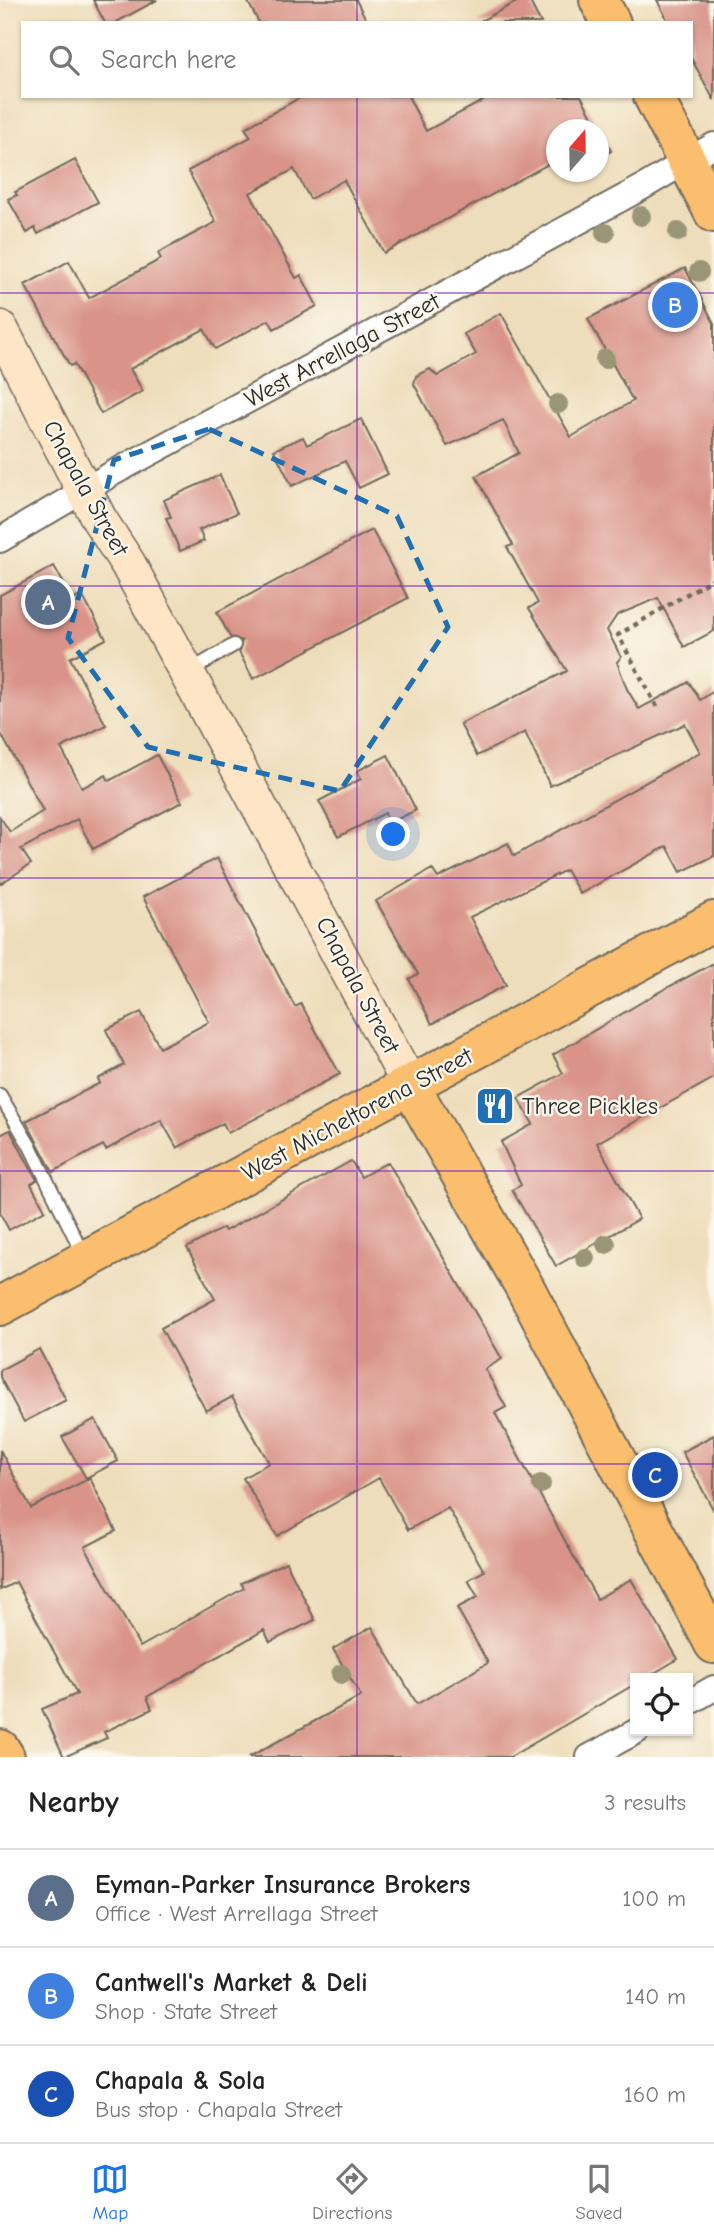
<!DOCTYPE html>
<meta charset="utf-8">
<style>
body{margin:0;font-family:"Comic Neue",sans-serif;background:#f6f6f6;color:#222}
.controls{position:absolute;right:21px;bottom:21px;display:grid;overflow:hidden;border-radius:0px;box-shadow:0 2px 5px #0004}
.controls button{width:63px;height:63px;display:grid;place-items:center;padding:0;border:0;border-bottom:2px solid #e0e0e0;background:#fff;color:#222;font:35px sans-serif}
.compass{position:absolute;left:546px;top:119px;width:63px;height:63px;border-radius:50%;background:#fff;box-shadow:0 2px 5px #0004;rotate:20deg}
.you{position:absolute;left:394px;top:835px;width:24px;height:24px;margin:-18px;border:5px solid #fff;border-radius:50%;background:#1a73e8;box-shadow:0 0 0 10px #1a73e833}
.badge{display:grid;place-items:center;width:46px;height:46px;border-radius:50%;background:#1a73e8;color:#fff;font-size:23px;font-weight:700}
.pin{position:absolute;translate:-50% -50%;border:4px solid #fff;box-shadow:0 2px 7px #0006}
.list{margin:0;padding:0;list-style:none}
h2{display:flex;justify-content:space-between;align-items:center;height:91px;margin:0;padding:0 28px;font-size:30px}
h2 small{font-size:23px;font-weight:400;color:#767676}
.list li{display:grid;grid-template-columns:46px 1fr auto;gap:21px;align-items:center;box-sizing:border-box;height:98px;padding:0 28px;border-top:2px solid #e0e0e0}
.list b{display:block;font-size:26px;white-space:nowrap}
.list p{margin:0;font-size:23px;white-space:nowrap;color:#767676}
.list em{font-size:23px;font-style:normal;color:#767676}
.icon{flex:none;width:38px;height:38px;fill:none;stroke:currentColor;stroke-width:2;stroke-linecap:round;stroke-linejoin:round}
.map{position:relative;flex:none;width:714px;height:1757px;overflow:hidden}
.search{position:absolute;background:#fff;box-shadow:0 2px 5px #0004;left:21px;right:21px;top:21px;height:77px;display:flex;align-items:center;gap:18px;box-sizing:border-box;padding:0 24px;border-radius:0px;color:#767676;font-size:26px}
.sheet{height:385px;background:#fff}
nav{display:flex;justify-content:space-around;align-items:center;box-sizing:border-box;height:98px;border-top:2px solid #e0e0e0;background:#fff;font-size:19px;color:#767676}
nav a{display:grid;justify-items:center;gap:4px}
nav .on{color:#1a73e8}
.map>svg:first-child{display:block}
</style>
<div class="map">
<svg width="714" height="1757" viewBox="0 0 714 1757">
<rect width="100%" height="100%" fill="#fbf7ec"/>
<filter id="ink" filterUnits="userSpaceOnUse"><feTurbulence type="fractalNoise" baseFrequency=".0143" numOctaves="2"/><feDisplacementMap in="SourceGraphic" scale="14" xChannelSelector="R" yChannelSelector="G"/><feConvolveMatrix kernelMatrix="1 2 1 2 8 2 1 2 1" color-interpolation-filters="sRGB"/></filter>
<filter id="wash" filterUnits="userSpaceOnUse"><feTurbulence type="fractalNoise" baseFrequency=".00686" numOctaves="4" result="noise"/><feDisplacementMap in="SourceGraphic" scale="28" xChannelSelector="R" yChannelSelector="G"/><feGaussianBlur stdDeviation="1.57" result="paint"/><feColorMatrix in="noise" values="0 0 0 0 0 0 0 0 0 0 0 0 0 0 0 0 0 1.4 0 .05"/><feComposite in="paint" operator="in"/></filter>
<g filter="url(#wash)">
<rect width="100%" height="100%" fill="#eeddba"/>
<g id="blocks">
<path fill="#d99388" d="M93 0H157L115 23H105Z
M247 0H356L368 23H259Z
M520 0H529L541 23H477Z
M657 0H714V100L691 58V23H669Z
M303 96H408L426 131 492 96H581L611 151 598 158V130H556V160L384 253 344 180 310 199 294 169 250 193 296 278 301 275 317 306 274 329 269 320 215 349 204 329 130 369 143 391 101 414 74 364 70 366 25 285 69 261 89 298 161 259 158 253 216 222 188 171 251 137 245 128Z
M75 160 98 202 38 234 35 228 27 233 8 199 17 195 15 192Z
M685 268 714 323V631L684 647 658 598 617 615 607 630 621 657 617 662 627 689 639 709 689 682 700 700 714 691V856L681 872 667 846 580 894 566 870 470 917 506 985 432 1024 409 979 418 974 376 901 432 869 438 878 508 843 514 856 700 752 685 724 550 786 525 732 477 756 460 724 567 671 529 608 538 603 507 547 513 545 476 476 519 453 503 420 447 446 414 384 416 376 430 369 437 376 476 354 464 334 501 313 571 437 633 401 588 319Z
M361 419 388 474 359 488 345 461 292 486 274 450 303 437 307 445Z
M220 475 237 513 199 530 204 541 180 551 166 518 171 517 164 500Z
M372 530 408 598 253 679 239 652 242 641 230 637 217 612Z
M54 566 73 600 82 595 106 639 70 658 106 725 61 748 82 788 106 775 109 781 157 755 182 802 93 849 77 819 21 849 31 864 0 884V817L10 832 43 811 0 732V595Z
M388 755 416 810 390 823 385 813 338 837 319 801 361 779 357 771Z
M217 858 295 1007 301 1004 340 1074 228 1133 223 1123 177 1148 161 1120 106 1150 103 1145 53 1172 26 1121 100 1083 98 1079 124 1065 106 1030 141 1012 160 1048 209 1022 143 897Z
M714 963V1078L597 1143 639 1219 556 1266 512 1190 521 1185 501 1142 533 1124 518 1098 563 1073 553 1055 657 993Z
M10 1130 37 1180 31 1184 45 1210 9 1230 0 1213V1135Z
M351 1161 361 1177 388 1162 502 1359 485 1369 506 1407 495 1413 597 1599 631 1579 678 1659 646 1678H635V1684L510 1757H249L361 1696 333 1649 372 1627 417 1704 488 1663 457 1608 478 1597 468 1580 484 1571 448 1508 408 1530 379 1478 277 1536 243 1478 269 1463 232 1397 206 1411 161 1328 215 1299 187 1248 223 1228 225 1231Z
M39 1349 66 1400 24 1422 0 1377V1370Z
M95 1419 118 1461 86 1478 62 1437Z
M714 1435V1511L682 1452Z
M0 1450 31 1508 90 1478 116 1531 85 1547 140 1647 244 1588 241 1583 286 1562 315 1620 270 1642 264 1630 147 1697 152 1709 104 1732 107 1738 64 1757 42 1709 77 1694 16 1582 0 1590Z"/>
</g>
</g>
<g filter="url(#ink)">
<use href="#blocks" fill-opacity="0" stroke="#6f695d" stroke-width="2"/>
<g fill="none" stroke-linecap="round" stroke-linejoin="round">
<g stroke="#6f695d" stroke-width="16">
<path id="lane" d="M188 672 234 645
M0 1095 31 1148 84 1256"/>
</g>
<g stroke="#6f695d" stroke-width="28">
<path id="street" d="M0 540 115 472 643 187 714 145
M688 1703 714 1688
M589 1757 637 1731"/>
</g>
<g stroke="#6f695d" stroke-width="38">
<path id="secondary" d="M0 328 99 519 128 564 411 1087"/>
</g>
<g stroke="#6f695d" stroke-width="42">
<path id="primary" d="M599 0 611 23
M653 96 714 213
M411 1087 524 1286 714 1644
M0 1306 714 921
M0 1749 5 1757"/>
</g>
<path stroke="#6f695d" stroke-width="4.5" stroke-dasharray="5 5" stroke-linecap="butt" d="M657 707 618 635 714 578"/>
<use href="#lane" stroke="#fff" stroke-width="12"/>
<use href="#street" stroke="#fff" stroke-width="24"/>
<use href="#secondary" stroke="#fde5c5" stroke-width="35"/>
<use href="#primary" stroke="#fbbe6e" stroke-width="38"/>
</g>
<g fill="#9a9576">
<circle cx="641" cy="216" r="10"/>
<circle cx="678" cy="232" r="10"/>
<circle cx="605" cy="233" r="10"/>
<circle cx="699" cy="272" r="10"/>
<circle cx="605" cy="359" r="10"/>
<circle cx="558" cy="404" r="10"/>
<circle cx="606" cy="1244" r="10"/>
<circle cx="585" cy="1258" r="10"/>
<circle cx="541" cy="1484" r="10"/>
<circle cx="341" cy="1674" r="10"/>
</g>
</g>
<path fill="none" stroke="#1f6fb2" stroke-width="5" stroke-dasharray="14 9" stroke-linejoin="round" d="M209 429 397 516 448 627 340 791 148 747 68 638 114 460Z"/>
<path fill="none" stroke="#7b2cbf" stroke-width="2" stroke-opacity="0.55" d="M357 0V23M357 96V1757M0 293H714M0 586H714M0 878H714M0 1171H714M0 1464H714"/>
<defs>
<g id="restaurant-square" transform="scale(2.0125)"><rect x="-9" y="-9" width="18" height="18" rx="4" fill="#1f6fb2" stroke="#fbf7ec"/><path d="M-5-6h1v4h1v-4h1v4h1v-4h1v5L-1.5 .5V6h-2V.5L-5-1ZM5-6V6H3V1.5H1.5Q1.5-4 5-6Z" fill="#fff"/></g>
</defs>
<g fill-rule="evenodd">
<use href="#restaurant-square" x="495" y="1106"/>
</g>
<g text-anchor="middle" stroke-width="5" stroke-linejoin="round" paint-order="stroke">
<g font-size="24" fill="#2b2b2b" stroke="#fbf7ec">
<text transform="translate(342 350) rotate(-28)" y="8">West Arrellaga Street</text>
<text transform="translate(86 488) rotate(61)" y="8">Chapala Street</text>
<text transform="translate(358 985) rotate(62)" y="8">Chapala Street</text>
<text transform="translate(357 1114) rotate(-28)" y="8">West Micheltorena Street</text>
</g>
<g font-size="24" fill="#2b2b2b" stroke="#fbf7ec" text-anchor="start">
<text x="522" y="1114">Three Pickles</text>
</g>
</g>
</svg>
<div class="controls">
<button><svg class="icon" aria-label="locate" viewBox="0 0 24 24"><circle cx="12" cy="12" r="6"/><path d="M12 2v4M12 18v4M2 12h4M18 12h4"/></svg></button>
</div>
<svg class="compass" viewBox="-18 -18 36 36"><path d="M0-13l5 13h-10z" fill="#e53935"/><path d="M0 13l5-13h-10z" fill="#767676"/></svg>
<div class="you"></div>
<div class="pin badge" style="left:48px;top:602px;background:#5c6f8a">A</div>
<div class="pin badge" style="left:675px;top:305px;background:#3f7fe0">B</div>
<div class="pin badge" style="left:655px;top:1475px;background:#1a4fb4">C</div>
<div class="search"><svg class="icon" aria-label="search" viewBox="0 0 24 24"><circle cx="10" cy="10" r="6"/><path d="M15 15l6 6"/></svg>Search here</div>
</div>
<section class="sheet">
<h2>Nearby<small>3 results</small></h2>
<ul class="list">
<li><span class="badge" style="background:#5c6f8a">A</span><div><b>Eyman-Parker Insurance Brokers</b><p>Office · West Arrellaga Street</p></div><em>100 m</em></li>
<li><span class="badge" style="background:#3f7fe0">B</span><div><b>Cantwell's Market &amp; Deli</b><p>Shop · State Street</p></div><em>140 m</em></li>
<li><span class="badge" style="background:#1a4fb4">C</span><div><b>Chapala &amp; Sola</b><p>Bus stop · Chapala Street</p></div><em>160 m</em></li>
</ul>
</section>
<nav>
<a class="on"><svg class="icon" aria-label="map" viewBox="0 0 24 24"><path d="M3 6l6-2 6 2 6-2v14l-6 2-6-2-6 2zM9 4v14M15 6v14"/></svg>Map</a>
<a><svg class="icon" aria-label="directions" viewBox="0 0 24 24"><path d="M12 3l9 9-9 9-9-9zM9 14v-3h6M13 9l2 2-2 2"/></svg>Directions</a>
<a><svg class="icon" aria-label="saved" viewBox="0 0 24 24"><path d="M7 4h10v16l-5-4-5 4z"/></svg>Saved</a>
</nav>
